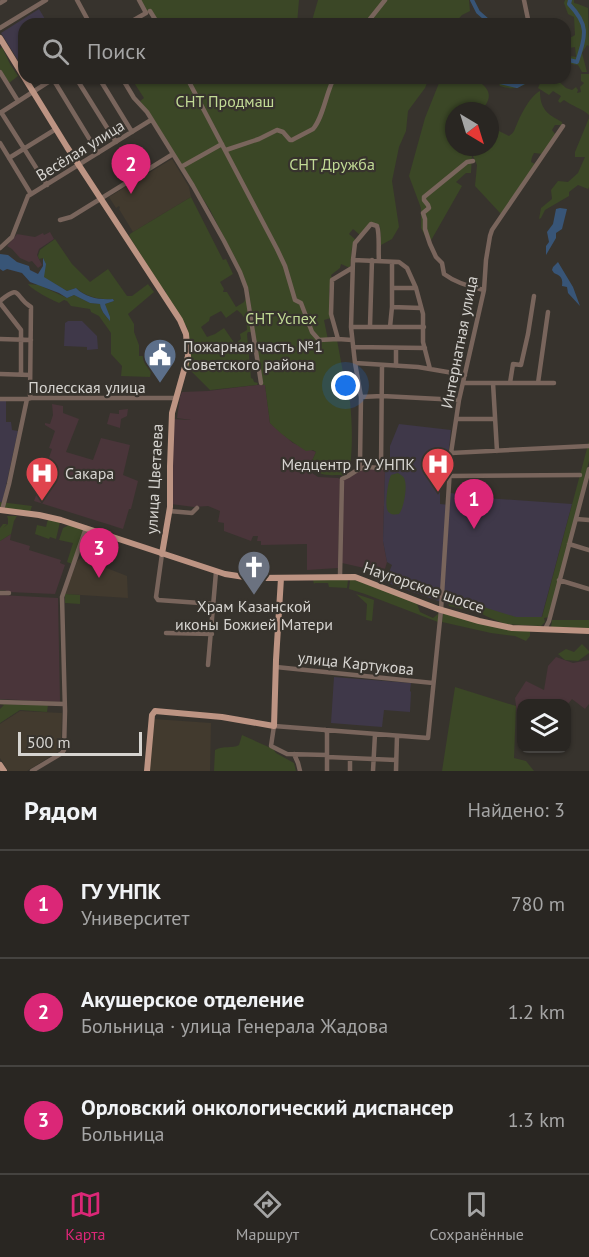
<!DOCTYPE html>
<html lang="ru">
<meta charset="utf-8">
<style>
body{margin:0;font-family:"PT Sans",sans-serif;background:#312e2a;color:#f1f3f6}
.controls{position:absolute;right:18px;bottom:18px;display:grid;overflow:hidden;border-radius:12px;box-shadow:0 2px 4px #0004}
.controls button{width:54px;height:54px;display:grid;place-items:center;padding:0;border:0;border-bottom:2px solid #454340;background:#292622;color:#f1f3f6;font:30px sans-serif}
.compass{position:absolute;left:445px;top:102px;width:54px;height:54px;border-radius:50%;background:#292622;box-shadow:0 2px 4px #0004;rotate:142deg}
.scale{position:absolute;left:18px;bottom:15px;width:124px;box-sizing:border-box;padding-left:6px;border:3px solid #d6d4d0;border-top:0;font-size:16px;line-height:21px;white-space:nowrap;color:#d6d4d0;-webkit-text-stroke:4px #37332d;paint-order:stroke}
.you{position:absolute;left:346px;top:386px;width:21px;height:21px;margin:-15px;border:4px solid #fff;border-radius:50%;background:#1a73e8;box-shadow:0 0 0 9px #1a73e833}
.badge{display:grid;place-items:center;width:39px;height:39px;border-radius:50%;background:#db2777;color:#fff;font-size:20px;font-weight:700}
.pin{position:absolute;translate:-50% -50px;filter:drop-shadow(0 2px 3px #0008)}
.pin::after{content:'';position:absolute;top:32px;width:21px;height:18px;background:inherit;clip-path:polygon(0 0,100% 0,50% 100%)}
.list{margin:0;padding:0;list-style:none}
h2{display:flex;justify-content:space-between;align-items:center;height:78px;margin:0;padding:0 24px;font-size:26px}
h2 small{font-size:20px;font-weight:400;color:#a5a5a5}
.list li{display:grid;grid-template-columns:39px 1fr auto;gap:18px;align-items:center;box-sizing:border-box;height:108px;padding:0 24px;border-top:2px solid #454340}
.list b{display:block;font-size:22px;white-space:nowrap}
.list p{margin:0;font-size:20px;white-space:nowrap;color:#a5a5a5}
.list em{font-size:20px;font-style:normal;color:#a5a5a5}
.icon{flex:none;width:33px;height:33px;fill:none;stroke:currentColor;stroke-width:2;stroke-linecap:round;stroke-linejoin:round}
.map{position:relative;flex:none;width:589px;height:771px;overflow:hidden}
.search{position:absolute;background:#292622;box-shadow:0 2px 4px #0004;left:18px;right:18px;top:18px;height:66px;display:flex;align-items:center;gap:15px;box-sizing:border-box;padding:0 21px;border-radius:18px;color:#a5a5a5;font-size:22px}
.sheet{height:402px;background:#292622}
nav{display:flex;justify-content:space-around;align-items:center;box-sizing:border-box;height:84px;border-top:2px solid #454340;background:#292622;font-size:16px;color:#a5a5a5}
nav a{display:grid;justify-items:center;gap:3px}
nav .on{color:#db2777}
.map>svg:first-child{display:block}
</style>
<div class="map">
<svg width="589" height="771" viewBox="0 0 589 771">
<rect width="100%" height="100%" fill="#37332d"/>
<path fill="#423a2e" d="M172 159 189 187 191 197 133 232 119 209 120 208 119 206 116 208 109 197Z
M81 558 127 576 128 598 65 594 77 561Z
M20 711 62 713 61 750 27 771H8L0 758V724Z
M154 719 211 723 210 771H149Z"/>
<path fill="#4a353a" d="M50 232 54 239 39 249 37 255 42 265 38 268 32 261 29 262 20 258 12 249 7 246 17 234 35 237 43 233 44 235Z
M265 384 270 423 293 443 316 452 310 465 307 467 302 464 300 465 318 477 338 478 340 479 338 568 307 570V544L261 545V541H257L258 536H253L251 541 224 531V523L218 522 220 511 208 506 194 507 171 504 173 419 191 420 177 418 180 397 182 392 208 391Z
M52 404 63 406V413L79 419 66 452 93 460 101 438 130 445 123 475 138 481 131 509H129L123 529 34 501 52 449 49 448 55 431 45 425V423L50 424 53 415Z
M128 409 127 416 121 419 120 428 107 424 110 413 119 414V410Z
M363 468 385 470 383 541 387 562 385 569 364 568 342 563 343 480Z
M11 534 10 540 30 546 29 550 61 560 60 563 65 565 55 594 8 592 5 590H0V541Z
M0 595 58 598 60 702 0 699Z
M556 657 573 663 589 660V704L585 709 572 699 567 705 522 704 521 727 519 728 515 698 526 681 544 690 548 666Z"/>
<path fill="#3f3849" d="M39 9 48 24H24V70L1 33Z
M68 321H82L97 336 98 349 87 350V347L64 346 65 323Z
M0 400H6V422H11L12 430 18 431 2 504 0 503Z
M399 424 451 430 445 484 442 485 440 488V504L450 505V493L469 495 470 497 572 504 540 623 503 619 438 601 385 582 392 565 387 562 383 541 385 470H390V446Z
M334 677 411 683 410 691 411 692 410 712 384 710 382 727 331 723Z"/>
<path fill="#3b4726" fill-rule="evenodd" d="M140 0H299L297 24H148L154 21 149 11 146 12Z
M318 0H469L470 11 462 15 454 24H311Z
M565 0H574V3L578 4 588 8 589 46 587 45 582 53 587 72H582L578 65 565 63V55L576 57 575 47 569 48 570 38 575 35 574 17 568 14 564 3Z
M2 47 10 64 18 76 9 83 0 69V49Z
M581 74H589V115C581 108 572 106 564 100L560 103 558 101 561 96 553 91 549 95 538 88 541 81 555 78 566 88 572 90 576 87 578 90 577 93 581 92 580 87 584 83 581 81Z
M131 78H429L425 88 408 111 406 131 399 147 392 181 399 227 392 239 381 245 380 226 371 223 360 235 353 229 349 234 356 240 352 248 350 268 341 264 340 268 331 275 332 279 329 291 331 318 324 320 328 340H337L348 399 350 401C352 423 353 444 350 467H344L343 476 341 475C329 475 318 477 310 465L316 452 313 450 306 451C294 443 281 435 270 423L265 385H262L259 366 249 291 243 275 210 210 153 119 140 101 144 98Z
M441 78H484L482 84C493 93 489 101 482 110L454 111V147H490L491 127 509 136C515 132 514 130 517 124 521 114 531 95 540 91 540 109 547 114 562 122V125H555L552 130 556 135 543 154 534 153 532 157 531 162 535 164 501 214 475 186 477 165 472 154 471 173H466L456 182 462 186 429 244 421 228V208L409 176 425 118Z
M496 78H505L508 83C513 83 521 83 525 78H531C523 89 512 90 500 86Z
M589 118V187L588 189 578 185 569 192V196L545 210 541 218 539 219 541 208 552 199 551 190 558 181 568 182 578 173 585 157H575V152Z
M191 197 223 260 226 259 233 274 220 282 224 289 223 292H227L236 307 244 302 246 298 253 332H248L247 334 251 378 253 379 254 382 258 383 257 385 210 390 188 368 187 327 165 295 166 292 160 285 129 236 130 234 133 232ZM237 310C244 315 247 322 247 330L240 334 241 339 235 344 224 328 215 334 207 337 201 327 209 321 210 317 221 311 226 318Z
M55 239 72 264 90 282 108 269 127 296H132L148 284 154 292 128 314 134 324V332L139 345V356H147L152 366 150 377 121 376 122 366 111 354V333L99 316 91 312 90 309 71 306 67 301 64 300 59 303C52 300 32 290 28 284L39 285 67 298 74 295 90 303 101 304C100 310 105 316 110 320L105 304 114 301 113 299C100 300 86 297 76 288L67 291 43 277V258L39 259 38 256 40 250Z
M589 441V461L549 617 544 618 545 622 541 626 505 624 488 617 480 613 449 606 448 602 451 597 516 617H542Z
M398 473C402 476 404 476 405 481 407 488 404 508 399 514 394 515 389 515 387 509 385 503 388 481 391 475Z
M0 502 32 506 30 512 0 508Z
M7 516H17L14 521 11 534 0 541V528L3 524H7L3 528 8 524V519Z
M48 519 60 522 56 539 50 537 49 539 35 534 37 525 46 527Z
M69 525 84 530 72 564 67 562 73 543 59 540 63 528Z
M352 579 406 598 417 604 420 612 433 618 439 613 438 622 365 594 349 589 350 580Z
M313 580H348L347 588 329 587 328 583H315L314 584Z
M65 594 80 595V604L65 603Z
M356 594 374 600 372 621 366 620 367 604Z
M443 613 530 631V636L526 641 515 636 491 633 442 622Z
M552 620H589V628L551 627Z
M582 644 589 651V653L578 661 565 660 558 654 566 649 574 652Z
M455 687 516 706 514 758 526 761 534 771H442Z
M0 704 48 705 47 712 20 710 0 723V709L4 705Z
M242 735 273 749 276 753 294 763 296 771H214L215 750C224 745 232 749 239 745Z"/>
<path fill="#385577" d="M560 208 567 209 562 229 556 233V238L546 255V246L549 242 547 232 553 224 556 209Z
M0 254 8 255 17 262 29 266 30 270 38 274 43 266V258L46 264 44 277 67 291 76 288C86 298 100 300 113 299L114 301 105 304 110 317V321C105 315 101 311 100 304L90 303 74 295 67 298 59 293 30 282 22 273 7 269 3 271 0 269Z
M558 262 573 287 580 306 568 293 567 287 562 286C563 278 561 276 554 273L552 270 553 267Z"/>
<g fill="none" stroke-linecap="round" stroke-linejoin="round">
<path stroke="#385577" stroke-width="4" d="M472 0 478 12 486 19 489 24
M565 59 577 62C586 34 589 25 569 4L570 0
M496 78V81L517 86 528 80V78"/>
<path stroke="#79655c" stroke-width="4.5" d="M77 0 90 24
M524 0 529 24
M0 3 5 0
M150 11 158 24
M127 24 146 13 139 0
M194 24 198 21
M366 24 385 0
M0 28 46 0
M0 72 18 101
M76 78 116 142
M99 78 132 132
M122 78 134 98 147 112 193 186 224 241 240 272 246 288 261 383
M187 78 277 249 285 266 295 300 301 303 312 332 319 340 338 339 352 340
M53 79 98 153
M1 112 47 185
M0 113 53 79
M0 143 31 194
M226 150 259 139 277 130 283 132 290 140H292L313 129C323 118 326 93 334 78
M9 158 56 129
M473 161 467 162 424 197V200L428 205 429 208 423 213 425 219V229L430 244 436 257 442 263 444 274C456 283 470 287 484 290
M181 167 222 144
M60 220 71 217 173 154
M0 248 12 237 28 196 151 120
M353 260 355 243 371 224 377 226C380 235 378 250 379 261
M392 288H416
M0 301C22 283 14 297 31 307L30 395 31 398
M0 303 21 330V374
M392 307 421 308
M370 326 372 260
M351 327H424
M390 327 392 307V262
M0 339 31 340
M338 339 331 314 332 280 352 268
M353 347 425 348
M355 363 418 367 465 375
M396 366V349
M0 374 30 375
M463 383H554
M493 383 497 451
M510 383 513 364 521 365 528 334 534 296
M538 383 548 312
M361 397 382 396 459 400
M0 399H27L31 398H175
M456 419H495
M451 453 589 446
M359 469 366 467 381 468 382 365
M449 476 580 475
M2 510 9 484 27 399
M169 511 192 513 197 508
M576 519 589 520
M569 544 589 550
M162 554 156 597 158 600 214 604
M340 576 342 479 348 476 359 469 360 462 361 397 355 363 351 327 353 260 399 262 407 268 416 288 423 314V342L430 369
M559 580 589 589
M0 593H9
M545 629 549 621 589 469
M166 633 212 634
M208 665 216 572
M276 667 433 683
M0 702 64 704
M325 730 327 732V755L287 754 271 746 274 726 428 738 441 610 451 453 459 400 484 290 486 260 490 236 492 230 563 126
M294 754 298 763 300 771
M327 756V771
M327 757 396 760
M32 771 62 753 64 750 65 711 62 597 86 528
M350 771V758
M373 771 375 734
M396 771 397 736"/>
<path stroke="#bd9483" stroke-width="6" d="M0 38 67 147 180 320 186 334 188 356 172 413 170 466V507L162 554
M0 510 39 515 61 520 225 574 251 578 355 577 438 609 479 621 512 628 589 631
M0 765 4 771
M147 771 152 715 155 711 222 717 274 726 276 660 281 578"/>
</g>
<defs>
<g id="civic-pin" transform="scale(1.725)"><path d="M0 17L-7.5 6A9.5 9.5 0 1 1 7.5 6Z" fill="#5c6f8a" stroke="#37332d"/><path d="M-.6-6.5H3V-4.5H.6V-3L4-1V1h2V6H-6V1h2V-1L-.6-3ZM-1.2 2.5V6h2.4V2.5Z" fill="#fff"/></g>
<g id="hospital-pin" transform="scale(1.725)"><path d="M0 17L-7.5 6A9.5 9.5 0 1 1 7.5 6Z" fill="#e0444e" stroke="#37332d"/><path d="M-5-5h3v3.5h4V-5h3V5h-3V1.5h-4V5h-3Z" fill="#fff"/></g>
<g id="church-pin" transform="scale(1.725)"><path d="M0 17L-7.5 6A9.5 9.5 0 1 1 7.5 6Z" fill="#6b7280" stroke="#37332d"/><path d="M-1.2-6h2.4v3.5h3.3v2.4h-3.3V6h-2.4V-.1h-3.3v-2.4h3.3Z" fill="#fff"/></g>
</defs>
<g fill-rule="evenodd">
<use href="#civic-pin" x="160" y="355"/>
<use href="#hospital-pin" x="438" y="464"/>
<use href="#hospital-pin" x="42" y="473"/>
<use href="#church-pin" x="254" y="567"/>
</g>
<g text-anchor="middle" stroke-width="4.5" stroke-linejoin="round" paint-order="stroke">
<g font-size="16" fill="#c1da95" stroke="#37332d">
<text x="225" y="107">СНТ Продмаш</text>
<text x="332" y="170">СНТ Дружба</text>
<text x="281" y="324">СНТ Успех</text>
</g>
<g font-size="16" fill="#d6d4d0" stroke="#37332d">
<text transform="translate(80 150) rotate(-32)" y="6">Весёлая улица</text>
<text transform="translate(459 342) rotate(-79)" y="6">Интернатная улица</text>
<text x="87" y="393">Полесская улица</text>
<text transform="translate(154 479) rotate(-87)" y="6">улица Цветаева</text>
<text transform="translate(424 587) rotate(19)" y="6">Наугорское шоссе</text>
<text transform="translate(356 663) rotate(6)" y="6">улица Картукова</text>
</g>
<g font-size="16" fill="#d6d4d0" stroke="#37332d" text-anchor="start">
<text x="183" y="352">Пожарная часть №1<tspan x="183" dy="18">Советского района</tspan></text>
<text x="415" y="470" text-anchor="end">Медцентр ГУ УНПК</text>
<text x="65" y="479">Сакара</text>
<text x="254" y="612" text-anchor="middle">Храм Казанской<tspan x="254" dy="18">иконы Божией Матери</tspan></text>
</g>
</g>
</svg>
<div class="controls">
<button><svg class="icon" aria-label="layers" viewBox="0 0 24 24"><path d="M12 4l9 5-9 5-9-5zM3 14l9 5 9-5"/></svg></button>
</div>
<svg class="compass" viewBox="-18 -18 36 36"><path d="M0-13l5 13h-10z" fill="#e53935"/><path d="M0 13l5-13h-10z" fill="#a5a5a5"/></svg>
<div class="scale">500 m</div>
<div class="you"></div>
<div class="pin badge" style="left:474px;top:529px">1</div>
<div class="pin badge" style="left:131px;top:194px">2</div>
<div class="pin badge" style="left:99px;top:578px">3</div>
<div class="search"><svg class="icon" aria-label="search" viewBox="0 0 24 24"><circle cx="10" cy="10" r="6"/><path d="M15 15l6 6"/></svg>Поиск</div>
</div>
<section class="sheet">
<h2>Рядом<small>Найдено: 3</small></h2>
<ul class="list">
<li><span class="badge">1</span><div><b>ГУ УНПК</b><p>Университет</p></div><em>780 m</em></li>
<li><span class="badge">2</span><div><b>Акушерское отделение</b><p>Больница · улица Генерала Жадова</p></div><em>1.2 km</em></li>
<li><span class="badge">3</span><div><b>Орловский онкологический диспансер</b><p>Больница</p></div><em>1.3 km</em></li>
</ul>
</section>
<nav>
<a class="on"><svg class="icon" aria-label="map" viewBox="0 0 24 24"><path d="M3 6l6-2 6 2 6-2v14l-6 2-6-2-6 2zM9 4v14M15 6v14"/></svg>Карта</a>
<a><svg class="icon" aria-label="directions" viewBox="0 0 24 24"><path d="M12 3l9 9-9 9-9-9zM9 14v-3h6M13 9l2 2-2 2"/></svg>Маршрут</a>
<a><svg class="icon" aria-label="saved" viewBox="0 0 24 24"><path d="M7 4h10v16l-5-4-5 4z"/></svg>Сохранённые</a>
</nav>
